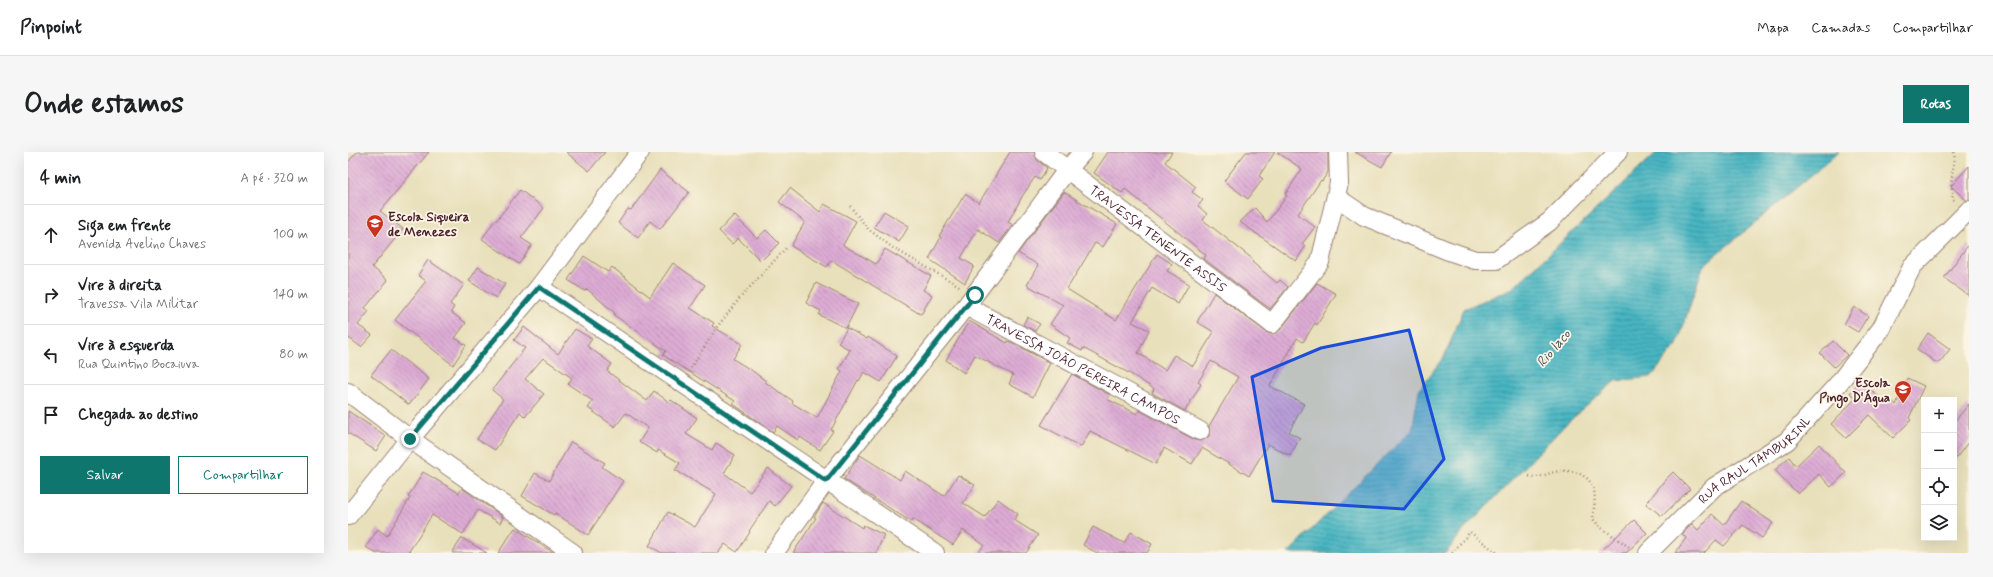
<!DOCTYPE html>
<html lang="pt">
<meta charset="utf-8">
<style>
body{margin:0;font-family:Mynerve,sans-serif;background:#f6f6f6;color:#202124}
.controls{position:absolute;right:12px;bottom:12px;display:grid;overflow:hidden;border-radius:0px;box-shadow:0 4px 16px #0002}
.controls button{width:36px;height:36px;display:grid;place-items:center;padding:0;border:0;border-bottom:1px solid #e0e0e0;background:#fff;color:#202124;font:20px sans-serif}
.stop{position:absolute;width:12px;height:12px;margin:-9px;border:3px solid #0f766e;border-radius:50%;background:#fff}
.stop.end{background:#0f766e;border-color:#fff;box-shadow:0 1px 4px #0008}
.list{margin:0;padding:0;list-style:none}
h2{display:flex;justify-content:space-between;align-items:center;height:52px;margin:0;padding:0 16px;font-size:17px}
h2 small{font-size:13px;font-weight:400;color:#757577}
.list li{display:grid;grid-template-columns:26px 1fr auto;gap:12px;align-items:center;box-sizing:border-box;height:60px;padding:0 16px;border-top:1px solid #e0e0e0}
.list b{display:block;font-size:15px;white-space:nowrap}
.list p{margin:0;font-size:13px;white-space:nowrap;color:#757577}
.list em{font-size:13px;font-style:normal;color:#757577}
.actions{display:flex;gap:8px;padding:12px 16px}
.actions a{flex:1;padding:9px 0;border:1px solid #0f766e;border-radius:0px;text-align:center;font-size:14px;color:#0f766e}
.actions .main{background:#0f766e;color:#fff}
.icon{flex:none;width:22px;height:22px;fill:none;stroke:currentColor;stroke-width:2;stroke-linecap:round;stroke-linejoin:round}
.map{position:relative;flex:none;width:1621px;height:401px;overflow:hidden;border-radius:0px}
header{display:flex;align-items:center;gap:24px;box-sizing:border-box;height:56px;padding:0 20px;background:#fff;border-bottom:1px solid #e0e0e0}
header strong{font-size:19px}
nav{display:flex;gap:22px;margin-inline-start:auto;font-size:14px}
.intro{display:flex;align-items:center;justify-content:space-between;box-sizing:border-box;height:96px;padding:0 24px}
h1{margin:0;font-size:28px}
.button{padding:10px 18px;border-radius:0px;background:#0f766e;color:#fff;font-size:14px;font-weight:700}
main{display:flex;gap:24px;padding:0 24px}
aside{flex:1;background:#fff;border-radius:0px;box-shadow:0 4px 16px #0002}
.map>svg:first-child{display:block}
</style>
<header>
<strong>Pinpoint</strong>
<nav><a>Mapa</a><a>Camadas</a><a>Compartilhar</a></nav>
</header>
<div class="intro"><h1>Onde estamos</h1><a class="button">Rotas</a></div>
<main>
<aside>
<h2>4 min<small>A pé · 320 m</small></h2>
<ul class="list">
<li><svg class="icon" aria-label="ahead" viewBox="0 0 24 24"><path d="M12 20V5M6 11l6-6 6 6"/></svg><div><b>Siga em frente</b><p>Avenida Avelino Chaves</p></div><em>100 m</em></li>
<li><svg class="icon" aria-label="right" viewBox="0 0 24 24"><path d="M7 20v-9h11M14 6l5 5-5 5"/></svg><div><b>Vire à direita</b><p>Travessa Vila Militar</p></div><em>140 m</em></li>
<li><svg class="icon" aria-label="left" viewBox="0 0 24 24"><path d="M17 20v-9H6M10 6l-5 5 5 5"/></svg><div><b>Vire à esquerda</b><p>Rua Quintino Bocaiuva</p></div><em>80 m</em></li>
<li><svg class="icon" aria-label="arrive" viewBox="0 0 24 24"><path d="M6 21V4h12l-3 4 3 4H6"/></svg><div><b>Chegada ao destino</b></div></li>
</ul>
<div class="actions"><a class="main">Salvar</a><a>Compartilhar</a></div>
</aside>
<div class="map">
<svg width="1621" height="401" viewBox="0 0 1621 401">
<defs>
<pattern id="water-rules" width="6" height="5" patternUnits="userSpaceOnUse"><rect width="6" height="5" fill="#47b6c2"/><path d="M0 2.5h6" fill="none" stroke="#3d939e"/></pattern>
<pattern id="building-back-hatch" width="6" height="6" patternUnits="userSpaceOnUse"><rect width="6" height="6" fill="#ddacd5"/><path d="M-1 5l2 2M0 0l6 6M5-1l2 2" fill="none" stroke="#b58bad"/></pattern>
</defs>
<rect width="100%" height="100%" fill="#fcf5e5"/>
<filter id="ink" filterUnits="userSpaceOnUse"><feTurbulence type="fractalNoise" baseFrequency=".025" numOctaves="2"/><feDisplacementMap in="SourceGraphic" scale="8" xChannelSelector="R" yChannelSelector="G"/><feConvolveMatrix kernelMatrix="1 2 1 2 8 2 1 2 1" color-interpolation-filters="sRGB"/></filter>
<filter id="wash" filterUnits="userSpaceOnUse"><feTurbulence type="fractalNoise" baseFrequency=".012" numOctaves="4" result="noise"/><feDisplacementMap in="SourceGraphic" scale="16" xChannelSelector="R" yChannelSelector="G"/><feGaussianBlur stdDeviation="0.9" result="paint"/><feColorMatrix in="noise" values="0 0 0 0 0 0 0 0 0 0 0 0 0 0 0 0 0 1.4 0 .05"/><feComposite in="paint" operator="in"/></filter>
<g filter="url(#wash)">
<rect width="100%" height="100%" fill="#e8e0bb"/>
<path fill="url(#water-rules)" stroke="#486a76" d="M1309 0H1491L1355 114 1329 193 1303 225 1267 229 1217 273 1115 379 1098 401H940L1064 278 1071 238 1097 203 1116 157 1165 136Z"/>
<g id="blocks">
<path fill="url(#building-back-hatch)" d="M9 0H81L32 59 55 77 24 115 40 128 17 156 21 159 10 173 24 183 13 195 1 186 0 188V10Z
M218 0H257L241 19Z
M662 0H686L689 8 699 16 692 28 687 25 675 43 660 70 665 73 651 91 630 77 613 106 626 114 617 131 581 107 593 85 591 84 617 42 631 51Z
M760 0H824L817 10 848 35 844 40 855 48 850 54 859 62 855 68 906 108 904 110 929 131 932 128 940 135 922 157 856 107 858 103 777 37 774 41 746 21Z
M898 0H927L911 24 915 27 900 47 876 29Z
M929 0H980V20L974 29 973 28 950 62 967 75 954 92 957 95 948 109 892 70 907 56 919 70 939 44 937 43 954 17Z
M1007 0H1043L1034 15Z
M1621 14V48H1618L1603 34Z
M312 18 341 40 312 77 302 69 290 86 270 71 280 57 283 58Z
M442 36 472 60 476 52 508 69 495 93 528 112 537 97 583 124 575 138 584 143 574 161 572 162 483 108 479 115 443 94 457 70 431 50Z
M172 38 196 56 173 86 184 93 171 112 134 87 147 68 148 69Z
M716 40 769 72 755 95 747 91 719 137 768 168 809 102 824 112 819 119 841 132 830 152 804 136 784 170 801 178 790 201 817 218 826 203 845 214 866 180 849 170 866 141 918 180 923 182 932 178 969 131 988 142 969 173 967 171 955 190 949 186 922 234 956 252 941 280 952 286 942 304 920 292 901 324 854 296 844 312 816 296 808 312 742 279 733 295 693 273 724 222 762 243 759 247 789 262 791 258 847 288 853 289 861 284V274L890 225 863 209 850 230 853 232 837 259 804 241 806 237 786 224 735 196 734 199 719 191 722 186 702 172 715 153 679 133 690 113 670 101Z
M536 59 561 74 551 90 526 75Z
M386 63 409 86 418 78 431 91 413 109 390 86 384 92 371 79Z
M1621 92V144L1596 126Z
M236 104 260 120 264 115 302 145 325 111 357 133 342 156 366 171 364 174 394 192 385 207 403 218 418 229 417 230 445 249 444 251 469 266 494 219 491 217 502 198 490 191 499 176 519 187 520 185 549 204 533 230 516 220 511 229 510 228 483 278 485 279 472 298 452 285 450 288 429 274 425 280 411 270 385 252 387 249 315 203 318 199 266 163 267 161 239 137 237 139 220 128Z
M80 108 116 133 102 152 106 155 103 160 118 171 107 186 118 193 105 213 47 168 78 129 70 123Z
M130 115 157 132 148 146 121 129Z
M468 131 510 152 498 176 471 163 473 159 458 151Z
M1506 155 1520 164 1510 180 1496 172Z
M679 165 692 172 687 179 675 173Z
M621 169 659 191 660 189 665 191 702 211 685 245 661 232 665 223 627 203 616 221 598 208Z
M176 175 210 202 227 177 244 187 239 194 264 212 259 219 299 249 306 239 321 250 323 248 349 266 338 282 364 298 368 291 387 303 376 321 402 340 420 316 443 334 427 354 421 349 401 379 402 380 389 400 377 392 370 401H314L301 394 320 360 347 375 368 342 327 318 332 311 310 298 309 301 291 290 300 276 278 261 267 275 240 256 245 249 220 232 224 226 195 206 177 227 196 242 177 265 172 260 147 298 129 287 155 247 144 238 177 196 166 188Z
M1580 181 1602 197 1592 210H1587L1569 197Z
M1485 189 1499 203 1486 215 1472 201Z
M43 198 81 227 61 253 23 223Z
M1559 226 1576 234 1561 266 1563 268 1545 286 1521 263 1498 286 1483 272 1508 246 1502 241 1512 229 1539 252 1543 248 1548 253Z
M1621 252V289L1606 309V270Z
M0 259 38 284 28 299 0 281Z
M223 290 257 311 254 315 275 329 240 383 207 361 206 363 174 344 187 321 201 329Z
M1471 292 1498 321 1483 335 1471 322 1450 342 1427 318 1441 305 1448 314Z
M512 303 552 328 557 319 596 344 610 323 627 333 615 351 637 365 650 347 670 362 666 368 690 383 678 401H630L636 393 615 378 605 393 565 367 563 370 496 327Z
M75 320 111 341 114 336 155 365 152 371 130 358 115 382 84 363 60 401H27L18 395 30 377 39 384 62 346 60 345Z
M1325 320 1342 337 1314 364 1298 352 1316 329Z
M1393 349 1425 371 1414 386 1395 373 1376 394 1368 388 1356 401H1327L1338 386 1334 382 1344 372 1350 378 1364 362 1376 373Z
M475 351 514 376 515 373 536 383 528 401H445L468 366 466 365Z
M1286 368 1299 381 1278 401H1251Z
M745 375 776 391 783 380 804 392 799 401H749L735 393Z
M167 376 206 401H150Z
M114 386 139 401H104Z"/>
</g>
</g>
<g filter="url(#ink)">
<use href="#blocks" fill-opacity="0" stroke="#998073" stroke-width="1"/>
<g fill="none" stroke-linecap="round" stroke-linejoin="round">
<g stroke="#998073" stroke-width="20">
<g id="street">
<path id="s1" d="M696 0 924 172 972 110 991 31 990 0"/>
<path d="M988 45 1016 64 1098 98 1127 108H1148L1201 70 1270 0"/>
<path d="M191 135 587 401"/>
<path id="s2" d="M618 154 852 279"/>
<path d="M0 240 62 287 225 401"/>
<path d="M0 364 62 287 191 135 292 0"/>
<path d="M426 401 478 329 618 154 719 18 735 0"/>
<path id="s3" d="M1300 401 1366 335 1439 289 1490 232 1533 177 1564 115 1621 58"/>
</g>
</g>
<path stroke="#998073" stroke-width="2.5" stroke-dasharray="1 3" stroke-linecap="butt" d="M1606 0C1608 10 1604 15 1604 25 1603 32 1604 40 1605 47L1607 49
M502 54 520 77 545 96 613 135
M343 216 369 175 392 146 439 95
M1181 324C1191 327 1197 322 1207 320 1222 316 1243 322 1246 339 1248 347 1245 359 1245 367L1252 375 1284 397
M1104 401 1122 380 1149 401"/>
<use href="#street" stroke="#fff" stroke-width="18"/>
</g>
</g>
<g fill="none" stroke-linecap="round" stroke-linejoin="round" filter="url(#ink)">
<path stroke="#0f766e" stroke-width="5" d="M62 287 191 135 478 329 627 143"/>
</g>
<path fill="#1d4ed8" fill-opacity="0.2" stroke="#1d4ed8" stroke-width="3" stroke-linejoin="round" d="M1061 178 1096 307 1056 357 925 349 904 225 973 196Z"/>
<defs>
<g id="school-pin" transform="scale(0.9)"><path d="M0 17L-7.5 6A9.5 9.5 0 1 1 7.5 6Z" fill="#c8321e" stroke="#fcf5e5"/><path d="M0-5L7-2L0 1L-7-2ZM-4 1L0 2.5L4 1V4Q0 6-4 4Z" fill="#fff"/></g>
</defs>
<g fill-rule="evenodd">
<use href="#school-pin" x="27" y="71"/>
<use href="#school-pin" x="1555" y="237"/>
</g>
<g text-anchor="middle" stroke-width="3.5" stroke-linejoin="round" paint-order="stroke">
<g font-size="13" font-weight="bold" fill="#4a1f2b" stroke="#fcf5e5" text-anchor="start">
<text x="40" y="69">Escola Siqueira<tspan x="40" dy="15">de Menezes</tspan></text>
<text x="1542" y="235" text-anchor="end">Escola<tspan x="1542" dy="15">Pingo D'Água</tspan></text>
</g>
<g font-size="13" fill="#4a1f2b" stroke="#fcf5e5">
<text dy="5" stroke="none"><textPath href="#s1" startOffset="143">TRAVESSA TENENTE ASSIS</textPath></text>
<text dy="5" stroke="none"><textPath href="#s2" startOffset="133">TRAVESSA JOÃO PEREIRA CAMPOS</textPath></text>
<text dy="5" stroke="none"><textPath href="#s3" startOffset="142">RUA RAUL TAMBURINL</textPath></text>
</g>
<g font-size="14" font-style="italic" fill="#495460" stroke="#fcf5e5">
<text transform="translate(1205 196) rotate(-49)" y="5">Rio Iaco</text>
</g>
</g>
</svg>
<div class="controls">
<button>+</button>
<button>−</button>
<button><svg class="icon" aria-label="locate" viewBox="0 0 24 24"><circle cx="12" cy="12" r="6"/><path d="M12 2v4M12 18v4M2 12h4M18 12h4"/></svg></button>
<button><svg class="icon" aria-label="layers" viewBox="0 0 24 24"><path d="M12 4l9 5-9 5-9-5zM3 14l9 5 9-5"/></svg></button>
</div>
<div class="stop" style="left:627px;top:143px"></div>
<div class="stop end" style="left:62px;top:287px"></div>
</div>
</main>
